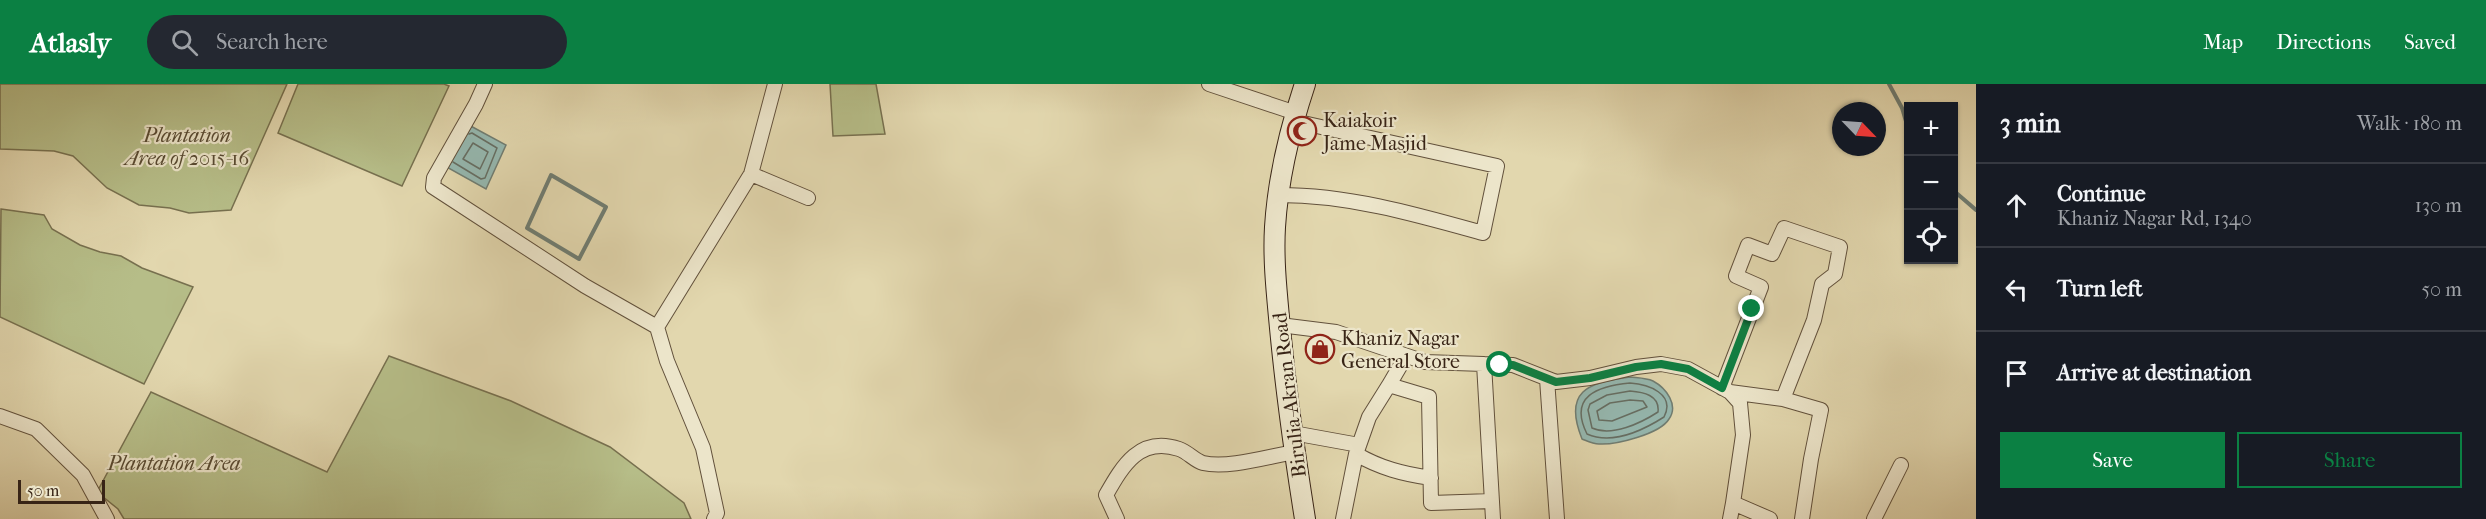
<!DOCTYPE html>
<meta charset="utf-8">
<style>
body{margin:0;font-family:"IM FELL French Canon",serif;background:#242831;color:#f1f3f6}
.controls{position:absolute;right:18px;top:18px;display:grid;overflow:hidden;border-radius:0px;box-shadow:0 2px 4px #0004}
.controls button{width:54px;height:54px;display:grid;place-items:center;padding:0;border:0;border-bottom:2px solid #363941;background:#171b24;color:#f1f3f6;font:30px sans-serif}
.compass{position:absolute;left:1832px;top:18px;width:54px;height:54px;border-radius:50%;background:#171b24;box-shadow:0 2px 4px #0004;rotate:115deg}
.scale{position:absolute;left:18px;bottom:15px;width:87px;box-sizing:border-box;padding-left:6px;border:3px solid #382416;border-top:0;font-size:16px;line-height:21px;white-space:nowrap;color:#382416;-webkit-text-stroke:4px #ece5ca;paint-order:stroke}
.stop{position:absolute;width:18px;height:18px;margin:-14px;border:4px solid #0b8043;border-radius:50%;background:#fff}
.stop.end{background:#0b8043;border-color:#fff;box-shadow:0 2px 6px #0008}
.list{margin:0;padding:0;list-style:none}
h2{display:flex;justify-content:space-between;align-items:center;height:78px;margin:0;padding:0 24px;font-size:26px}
h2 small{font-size:20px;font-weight:400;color:#9ea1a6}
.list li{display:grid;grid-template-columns:39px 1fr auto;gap:18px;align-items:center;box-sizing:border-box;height:84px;padding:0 24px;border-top:2px solid #363941}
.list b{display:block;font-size:22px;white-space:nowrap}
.list p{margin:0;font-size:20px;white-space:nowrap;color:#9ea1a6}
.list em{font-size:20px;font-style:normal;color:#9ea1a6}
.actions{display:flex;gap:12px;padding:18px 24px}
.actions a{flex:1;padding:14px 0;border:2px solid #0b8043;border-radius:0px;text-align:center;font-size:21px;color:#0b8043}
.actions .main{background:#0b8043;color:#fff}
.icon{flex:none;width:33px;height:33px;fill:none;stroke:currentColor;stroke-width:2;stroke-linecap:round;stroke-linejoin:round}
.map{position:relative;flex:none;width:1976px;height:435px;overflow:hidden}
header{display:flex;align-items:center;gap:36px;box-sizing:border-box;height:84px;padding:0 30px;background:#0b8043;color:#fff}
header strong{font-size:28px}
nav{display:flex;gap:33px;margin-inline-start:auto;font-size:21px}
.search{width:420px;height:54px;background:#242831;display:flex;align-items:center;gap:15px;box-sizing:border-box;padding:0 21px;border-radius:33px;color:#9ea1a6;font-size:22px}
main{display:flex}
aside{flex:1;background:#171b24}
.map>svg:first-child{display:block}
</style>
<header>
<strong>Atlasly</strong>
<div class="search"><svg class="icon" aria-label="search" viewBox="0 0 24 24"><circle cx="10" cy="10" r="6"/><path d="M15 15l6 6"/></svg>Search here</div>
<nav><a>Map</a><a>Directions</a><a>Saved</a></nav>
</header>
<main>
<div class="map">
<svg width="1976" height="435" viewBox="0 0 1976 435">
<rect width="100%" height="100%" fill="#e2d7ae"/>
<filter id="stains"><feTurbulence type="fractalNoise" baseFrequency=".00333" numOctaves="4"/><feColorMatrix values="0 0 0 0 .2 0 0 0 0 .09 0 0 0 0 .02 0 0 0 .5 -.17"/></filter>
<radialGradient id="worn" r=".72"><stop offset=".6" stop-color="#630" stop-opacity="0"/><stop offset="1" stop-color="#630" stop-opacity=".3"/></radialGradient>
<path fill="#b6bd88" stroke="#77704f" stroke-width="1.5" d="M0 0H287L231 126 189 129 170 124 139 121 107 104 73 72 54 67 0 65Z
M298 0H444L449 2 402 102 278 49Z
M830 0H876L885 50 833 52Z
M1 125 44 131 52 145 80 161 100 168 121 172 142 184 193 203 144 300 0 233Z
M389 272 511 317 610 363 684 419 691 435H124L118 425 97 408 151 308 327 388Z"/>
<path fill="#95b8b0" stroke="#707d72" stroke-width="1.5" d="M467 40 506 61 486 105 443 81Z
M1630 293C1638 294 1646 294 1653 297 1666 304 1679 321 1669 335 1660 350 1616 361 1599 360 1593 360 1587 357 1582 355 1563 308 1587 298 1630 293Z"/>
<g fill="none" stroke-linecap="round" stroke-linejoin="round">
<path stroke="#666e63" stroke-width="1.5" d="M473 59 488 68 480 85 463 75Z
M453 78 481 95 485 94 497 64 472 49 469 50
M1630 299C1648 300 1676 310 1664 333 1642 347 1612 361 1587 350 1568 312 1598 302 1630 299Z
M1630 307C1643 308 1660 311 1658 328 1641 339 1612 353 1592 344L1588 326 1590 320 1607 311Z
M1630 316 1643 317 1647 323 1612 337 1599 336 1597 327 1610 319Z"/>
<path stroke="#707d72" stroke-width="4" d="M1889 0 1902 24 1908 44
M551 91 606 123 579 175 527 144Z
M1954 107 1976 126"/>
<g stroke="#62513c" stroke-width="16">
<path id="street" d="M485 0 476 20 434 94 433 103 585 202 657 243 667 277 703 364 717 429 714 435
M775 0 751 90 808 114
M1209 0 1296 29
M1279 111C1349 111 1415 130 1483 149L1497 82 1294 37
M1280 241 1336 248 1425 278 1513 281 1556 298 1590 294 1636 283 1661 280 1688 285 1730 308 1740 319 1743 351 1733 419 1770 435
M657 243 751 90
M1406 272 1389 301 1429 313 1431 419 1492 417
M1484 280 1493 435
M1547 295 1557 435
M1722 304 1761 203 1736 192 1748 161 1772 170 1784 144 1840 163 1835 190 1822 200 1814 236 1783 315 1730 308
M1783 315 1821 326 1811 375 1802 435
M0 332 36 345 83 391 107 435
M1293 349 1359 361
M1356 370C1380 384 1403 390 1431 394
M1117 435 1106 411C1123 381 1140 352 1179 365 1188 368 1195 377 1203 379 1228 385 1270 372 1295 368
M1343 435 1356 370 1369 333 1389 301
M1730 435 1733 419
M1874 435 1901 381"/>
</g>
<g stroke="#382416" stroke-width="22">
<path id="secondary" d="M1305 435C1295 372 1286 308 1280 244 1277 211 1273 177 1275 143 1278 95 1290 45 1305 0"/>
</g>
<use href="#street" stroke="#ece5ca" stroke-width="14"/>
<use href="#secondary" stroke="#ece5ca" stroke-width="20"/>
</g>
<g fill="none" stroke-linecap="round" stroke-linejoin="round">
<path stroke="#0b8043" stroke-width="8" d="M1500 281H1513L1556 298 1590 294 1636 283 1661 280 1688 285 1722 304 1752 225"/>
</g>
<defs>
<g id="mosque-ring" transform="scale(1.5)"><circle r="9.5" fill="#ece5ca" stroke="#8f2418" stroke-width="1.5"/><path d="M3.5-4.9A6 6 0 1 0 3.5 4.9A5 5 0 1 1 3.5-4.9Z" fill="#8f2418"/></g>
<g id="shop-ring" transform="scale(1.5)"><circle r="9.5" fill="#ece5ca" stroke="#8f2418" stroke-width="1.5"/><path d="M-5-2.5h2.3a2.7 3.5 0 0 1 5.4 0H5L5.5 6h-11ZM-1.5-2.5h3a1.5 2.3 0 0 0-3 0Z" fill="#8f2418"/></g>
</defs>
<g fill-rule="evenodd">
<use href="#mosque-ring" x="1302" y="47"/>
<use href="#shop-ring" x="1320" y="265"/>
</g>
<g text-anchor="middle" stroke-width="4.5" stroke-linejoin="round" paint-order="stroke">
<g font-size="20" fill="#382416" stroke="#ece5ca" text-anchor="start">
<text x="1323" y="43">Kaiakoir<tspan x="1323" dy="23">Jame Masjid</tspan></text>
<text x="1341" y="261">Khaniz Nagar<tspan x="1341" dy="23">General Store</tspan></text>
</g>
<g font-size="20" font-style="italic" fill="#584a32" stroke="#ece5ca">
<text x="187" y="58">Plantation<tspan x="187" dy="23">Area of 2015-16</tspan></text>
<text x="174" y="386">Plantation Area</text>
</g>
<g font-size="20" fill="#382416" stroke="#ece5ca">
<text transform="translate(1289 311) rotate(-97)" y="7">Birulia-Akran Road</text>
</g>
</g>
<rect width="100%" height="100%" filter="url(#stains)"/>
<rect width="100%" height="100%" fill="url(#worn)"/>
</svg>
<div class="controls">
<button>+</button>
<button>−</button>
<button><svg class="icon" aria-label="locate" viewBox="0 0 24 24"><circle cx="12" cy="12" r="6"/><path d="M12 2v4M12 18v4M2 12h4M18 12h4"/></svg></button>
</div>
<svg class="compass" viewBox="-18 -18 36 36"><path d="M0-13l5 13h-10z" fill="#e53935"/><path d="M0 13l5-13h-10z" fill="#9ea1a6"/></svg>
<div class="scale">50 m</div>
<div class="stop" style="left:1500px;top:281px"></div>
<div class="stop end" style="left:1752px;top:225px"></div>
</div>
<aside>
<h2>3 min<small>Walk · 180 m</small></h2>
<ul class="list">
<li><svg class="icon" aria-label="ahead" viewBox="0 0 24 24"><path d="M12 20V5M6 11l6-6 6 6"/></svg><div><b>Continue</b><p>Khaniz Nagar Rd, 1340</p></div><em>130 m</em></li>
<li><svg class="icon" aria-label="left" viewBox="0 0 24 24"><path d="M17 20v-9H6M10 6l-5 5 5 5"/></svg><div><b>Turn left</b></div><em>50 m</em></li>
<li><svg class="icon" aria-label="arrive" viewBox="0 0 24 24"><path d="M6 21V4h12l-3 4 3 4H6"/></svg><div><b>Arrive at destination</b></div></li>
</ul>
<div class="actions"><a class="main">Save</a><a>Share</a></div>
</aside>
</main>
